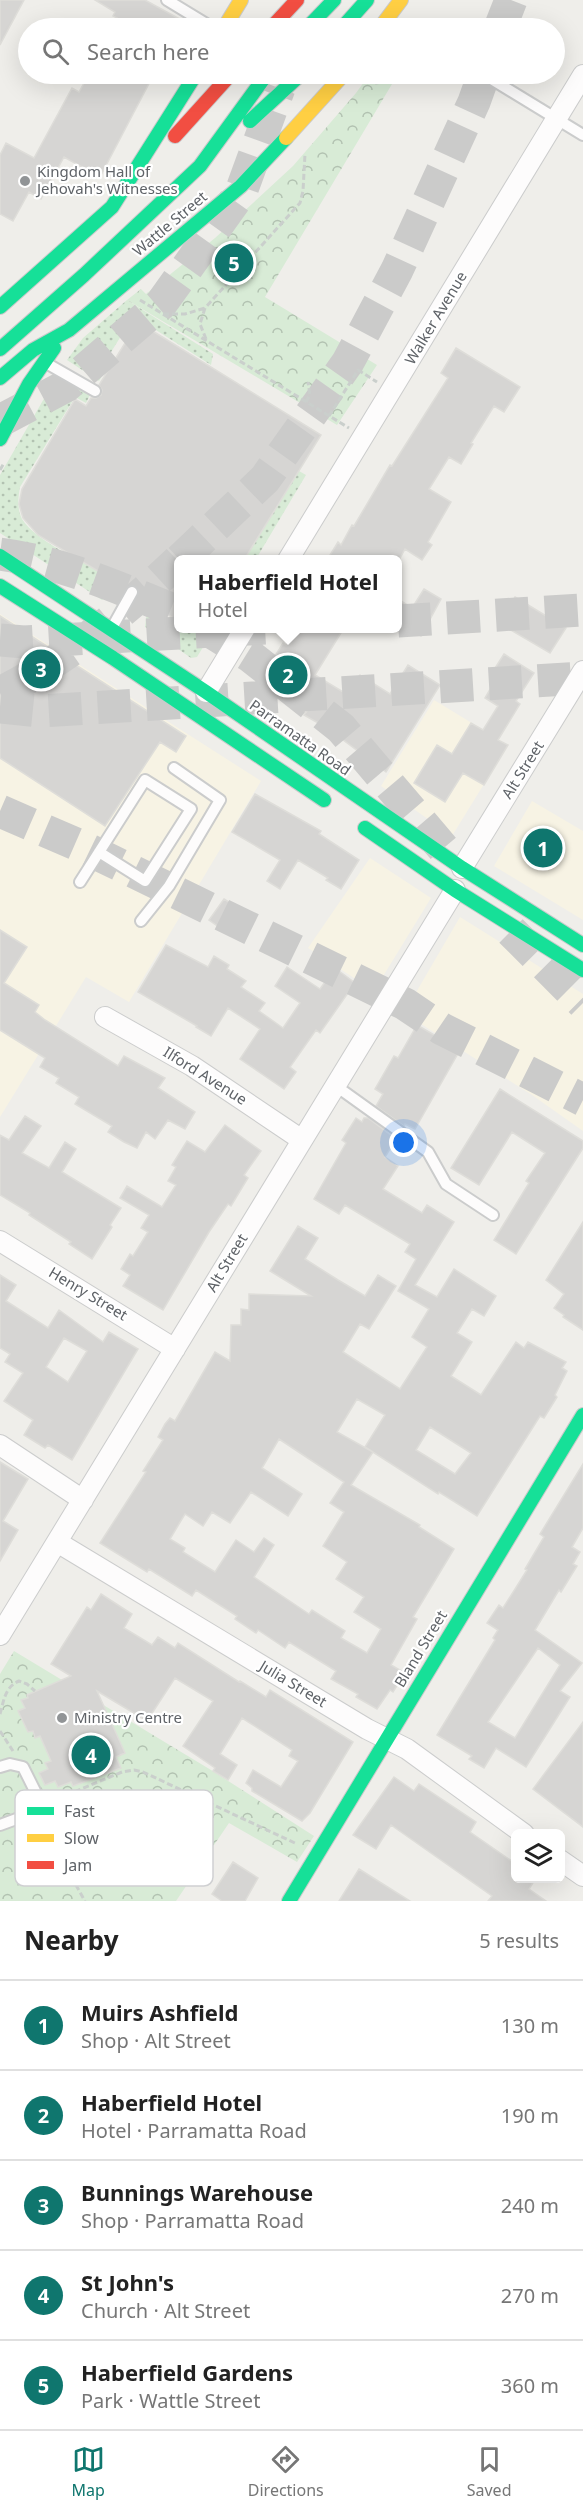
<!DOCTYPE html>
<meta charset="utf-8">
<style>
body{margin:0;font-family:"Noto Sans",sans-serif;background:#f6f6f6;color:#222}
.controls{position:absolute;right:18px;bottom:18px;display:grid;overflow:hidden;border-radius:9px;box-shadow:0 6px 24px #0002}
.controls button{width:54px;height:54px;display:grid;place-items:center;padding:0;border:0;border-bottom:2px solid #e0e0e0;background:#fff;color:#222;font:30px sans-serif}
.you{position:absolute;left:404px;top:1143px;width:21px;height:21px;margin:-15px;border:4px solid #fff;border-radius:50%;background:#1a73e8;box-shadow:0 0 0 9px #1a73e833}
.badge{display:grid;place-items:center;width:39px;height:39px;border-radius:50%;background:#0f766e;color:#fff;font-size:20px;font-weight:700}
.pin{position:absolute;translate:-50% -50%;border:3px solid #fff;box-shadow:0 2px 6px #0006}
.popup{position:absolute;left:174px;top:555px;width:228px;height:78px;box-sizing:border-box;display:grid;place-content:center;border-radius:9px;background:#fff;filter:drop-shadow(0 2px 4px #0005);font-size:20px;white-space:nowrap;color:#767676}
.popup b{font-size:22px;color:#222}
.popup::after{content:'';position:absolute;left:50%;top:100%;margin-left:-12px;border:12px solid transparent;border-top-color:#fff}
.list{margin:0;padding:0;list-style:none}
h2{display:flex;justify-content:space-between;align-items:center;height:78px;margin:0;padding:0 24px;font-size:26px}
h2 small{font-size:20px;font-weight:400;color:#767676}
.list li{display:grid;grid-template-columns:39px 1fr auto;gap:18px;align-items:center;box-sizing:border-box;height:90px;padding:0 24px;border-top:2px solid #e0e0e0}
.list b{display:block;font-size:22px;white-space:nowrap}
.list p{margin:0;font-size:20px;white-space:nowrap;color:#767676}
.list em{font-size:20px;font-style:normal;color:#767676}
.icon{flex:none;width:33px;height:33px;fill:none;stroke:currentColor;stroke-width:2;stroke-linecap:round;stroke-linejoin:round}
.map{position:relative;flex:none;width:583px;height:1901px;overflow:hidden}
.search{position:absolute;background:#fff;box-shadow:0 6px 24px #0002;left:18px;right:18px;top:18px;height:66px;display:flex;align-items:center;gap:15px;box-sizing:border-box;padding:0 21px;border-radius:33px;color:#767676;font-size:22px}
.sheet{height:528px;background:#fff}
nav{display:flex;justify-content:space-around;align-items:center;box-sizing:border-box;height:84px;border-top:2px solid #e0e0e0;background:#fff;font-size:16px;color:#767676}
nav a{display:grid;justify-items:center;gap:3px}
nav .on{color:#0f766e}
.map>svg:first-child{display:block}
</style>
<div class="map">
<svg width="583" height="1901" viewBox="0 0 583 1901">
<defs>
<pattern id="grass-dots" width="8" height="8" patternUnits="userSpaceOnUse" patternTransform="scale(1.5)"><rect width="8" height="8" fill="#d8ebd6"/><path d="M2 2h.1M6 6h.1" fill="none" stroke="#b2c2b1" stroke-width="1.8" stroke-linecap="round"/></pattern>
<pattern id="park-crowns" width="20" height="18" patternUnits="userSpaceOnUse" patternTransform="scale(1.5)"><rect width="20" height="18" fill="#d8ebd6"/><path d="M2 6a3 3 0 1 1 6 0M12 15a3 3 0 1 1 6 0" fill="none" stroke="#b2c2b1"/></pattern>
</defs>
<rect width="100%" height="100%" fill="#efeeea"/>
<path fill="#f7f3e4" d="M0 614 261 781 129 1002 86 977 0 1117Z
M434 700 508 745 452 836 381 786Z
M532 801 583 831V920L494 866Z
M370 858 431 898 374 991 308 948Z
M460 917 583 994V1131L532 1095 404 1013Z"/>
<path fill="url(#grass-dots)" d="M127 300 213 354 211 365 137 318 133 322 131 320 98 373 102 376 99 381 67 360 83 338Z
M57 376 90 395 86 403 75 397 20 487C18 498 17 509 22 519 35 542 99 570 124 584L102 600 0 533V475Z
M299 471 306 475 256 559 244 560Z
M148 602 167 616 156 634 145 627Z
M176 619 178 621V628L191 629 198 633 201 629H214L197 657 191 658 164 639Z"/>
<path fill="url(#park-crowns)" d="M383 74H398L265 297 377 365 337 425 127 300 141 289 146 294 215 238 293 166 356 93 369 75 378 81Z
M14 1651 211 1770 314 1836 297 1862 229 1823 176 1901H0V1674Z"/>
<path fill="#d6d5d3" stroke="#deddd9" stroke-width="1.5" fill-rule="evenodd" d="M0 0H24L0 45Z
M95 0H145L196 28H136L113 16 115 12Z
M89 74H154L100 177 64 157 41 199 29 192 13 221 0 214V155L6 143 34 158 72 88 79 92Z
M138 322 321 435 244 560H178V621L138 596 139 591 136 586 131 585 126 588 38 535 23 518 19 504 22 489 75 399 86 406 91 398H96L101 395 102 390 99 385Z
M456 348 520 387 504 412 494 406 471 443 473 444 461 464 449 457 429 489 451 502 428 542 432 545 422 560 405 549 399 560H327L338 542 341 545 352 525 354 526 390 465 392 466 448 378 441 373Z
M424 589 441 599 421 636 398 624V599L412 608Z
M515 597 566 628 550 653 499 623Z
M0 616 186 736 176 752 160 742 105 826 0 758Z
M296 628H344L315 675 348 695 360 675 390 694 408 665 440 685 386 772 327 728 304 715 307 711 259 682 283 643 286 645Z
M504 654 534 673 516 701 520 704 498 740 508 745 484 785 463 773 445 802 414 783 437 745 452 754 471 723 483 730 498 706 485 698 496 679 490 676Z
M255 794 321 831 319 834 359 860 341 889 326 880 328 878 298 860 280 889 267 881 280 860 232 832Z
M224 899 241 910 226 932 209 920Z
M0 930 27 947 4 983 39 1005 35 1012 45 1020 118 1066 124 1056 165 1078 158 1088 195 1112 185 1129 168 1120 155 1139 146 1132 137 1148 124 1142 108 1132 112 1126 75 1104 79 1097 56 1083 59 1078 40 1067 45 1058 0 1030Z
M166 945 208 967 214 956 229 965 227 969 246 981 241 987 265 1003 259 1011 283 1028 300 1003 275 986 287 967 320 989 335 968 355 983 320 1033 316 1030 290 1067 296 1072 284 1089 240 1059 260 1029 228 1008 211 1036 196 1027 197 1026 138 992Z
M417 1025 460 1050 415 1129 405 1124 404 1126 376 1106 383 1094 375 1089 394 1056 398 1058Z
M500 1089 583 1141V1148L516 1254 494 1240 529 1183 526 1181 545 1153 512 1132 479 1185 451 1168Z
M25 1116 41 1126 22 1153 49 1168 65 1142 76 1149 62 1172 121 1208 110 1225 112 1227 92 1259 69 1244 71 1242 29 1215 30 1213 0 1195V1135L9 1140Z
M356 1118 362 1122 364 1118H368L396 1139 385 1157 398 1166 383 1189 422 1213 427 1205 454 1222 415 1285 437 1297 454 1269 496 1296 484 1316 472 1309 457 1333 472 1342 451 1376 481 1395 516 1342 524 1348 528 1342 566 1362 562 1368 567 1371 555 1395 557 1397 544 1418 540 1416 477 1516 439 1492 438 1494 365 1447 385 1415 357 1399 337 1432 373 1452 351 1485 420 1525 419 1527 454 1549 413 1617 417 1619 391 1665 405 1673 393 1692 390 1690 377 1709 356 1697 358 1694 331 1679 336 1671 289 1642 285 1648 258 1630 256 1633 235 1619 237 1616 196 1590 192 1596 149 1569 147 1572 100 1543 146 1472 143 1471 163 1440 158 1437 165 1424 170 1418 175 1421 215 1352 230 1361 231 1325H241V1309L249 1310V1294L311 1296 270 1271 298 1226 318 1238 305 1259 338 1280 365 1296 378 1275 396 1286 369 1329 360 1324 343 1352 400 1389 427 1347 412 1337 429 1309 398 1291 416 1259 405 1252 410 1244 345 1205 339 1214 314 1199 346 1143 342 1140ZM430 1427 471 1453 455 1474 416 1450ZM279 1439 344 1482 330 1503 344 1512 323 1546 347 1562 336 1579 364 1597 354 1612 381 1629 367 1653 341 1638 345 1631 312 1610 309 1614 254 1577 274 1545 264 1538 254 1552 236 1540 215 1572 183 1552 185 1548 170 1539 185 1514 203 1526 212 1512 230 1523 251 1492 288 1516 302 1494 262 1468Z
M225 1125 261 1151 244 1175 248 1178 231 1206 228 1204 209 1232 163 1310 123 1286 130 1275 121 1269 130 1254 133 1256 148 1232 141 1228 149 1215 120 1198 127 1186 162 1207 176 1185 168 1181 176 1167 172 1165 187 1141 205 1152Z
M583 1222V1330L563 1317 564 1315 554 1308 564 1294 546 1280Z
M0 1275 16 1285 6 1301 48 1328 59 1310 103 1342 109 1332 138 1349 72 1460 48 1445 45 1448 24 1435 33 1420 4 1401 23 1373 5 1362 10 1354 0 1348ZM64 1338 87 1351 68 1382 46 1367Z
M0 1462 28 1479 3 1521 18 1530 0 1561Z
M583 1464V1528L572 1547 580 1552 573 1564 577 1566 561 1592 559 1590 535 1630 582 1663 560 1691 570 1697 526 1767 496 1748 484 1768 469 1759 472 1756 437 1735 495 1640 493 1638 498 1630 487 1623 499 1605 503 1608 527 1570 525 1569 544 1537 540 1534ZM538 1648 560 1665 515 1738 488 1722Z
M101 1594 132 1614 124 1628 152 1645 158 1637 175 1648 178 1643 239 1682 240 1681 266 1697 270 1690 353 1742 310 1813 302 1821 252 1791V1788L246 1783 253 1770 281 1787 298 1761 289 1756 292 1750 242 1718 220 1754 237 1765 228 1780 213 1771 215 1768 183 1746 213 1701 175 1678 147 1721 97 1691 125 1753 116 1757 121 1768 73 1786 71 1782 58 1787 55 1781 45 1785 39 1773 48 1769 45 1763 51 1761 40 1736 35 1738 33 1731 28 1732 18 1711 25 1708 21 1700 28 1698 27 1695 71 1676 51 1664 87 1607 91 1610Z
M583 1722V1827L533 1789Z
M394 1777 414 1791 419 1784 476 1822 470 1832 516 1864V1878H536L529 1889 546 1901H488L492 1896 391 1825 376 1849 353 1835Z
M233 1862 258 1878 245 1901H222L212 1894Z
M359 1869 410 1901H339Z"/>
<g fill="none" stroke-linecap="round" stroke-linejoin="round">
<path stroke="#cbcbca" stroke-width="33" stroke-dasharray="33 16" stroke-linecap="butt" d="M500 28 511 0
M0 421 66 386 161 304 241 192 279 88
M0 554C62 562 121 589 178 612
M180 560 265 479 348 362 397 270 474 102 484 74
M398 621 583 610
M205 628 250 656 341 728 448 854
M0 640 24 642 265 628
M0 693C66 660 125 611 178 561
M0 707 39 711 583 678
M0 811 85 848 405 1004 442 1029 583 1100
M511 931 583 1003"/>
<g stroke="#cbcccc" stroke-width="14">
<path id="lane" d="M167 0 213 28
M483 74 583 135
M46 363 95 391
M113 626 132 592
M80 882 145 780 191 809 145 881 99 852
M141 921 169 886 220 800 174 768
M336 1086 428 1152 446 1184 493 1215
M0 1767 10 1764 23 1767 38 1797V1807L30 1814 0 1825"/>
</g>
<g stroke="#cbcccc" stroke-width="22">
<path id="street" d="M288 560 583 75
M206 692 245 628
M462 868 583 671
M105 1017 192 1066 302 1140
M0 1241 175 1349
M0 1445 83 1500
M57 1542 367 1729 407 1749 524 1834
M0 1635 455 890
M560 1860 583 1876"/>
</g>
<g stroke="#cacacb" stroke-width="16">
<path id="fast" d="M307 28 334 0
M342 28 367 0
M250 121 301 74
M0 307 112 207 196 74
M0 349 84 275 200 166 267 74
M0 378 33 350 69 330 241 186 286 138
M0 439 29 384 54 348
M0 556 206 692 462 868 583 945
M0 586 113 658 324 800
M365 828 455 890 583 970
M289 1901 583 1415"/>
</g>
<g stroke="#cacacb" stroke-width="16">
<path id="slow" d="M224 28 241 0
M380 28 401 0
M286 138 344 74"/>
</g>
<g stroke="#cacacb" stroke-width="16">
<path id="jam" d="M271 28 297 0
M175 136 231 74"/>
</g>
<path stroke="#cacfcc" stroke-width="3" stroke-dasharray="6 3" stroke-linecap="butt" d="M367 77 376 83 381 82 388 74
M140 300 349 428
M163 314H185L205 308
M206 339 200 324 205 308 300 203 303 191 305 154
M306 402 310 395 308 382
M329 416 358 370 377 382
M0 470 4 463
M0 1714C4 1700 5 1687 19 1681L27 1684 35 1691
M0 1731 13 1751
M50 1802 122 1772 134 1770 143 1772 297 1844
M43 1821 49 1838 85 1901"/>
<use href="#lane" stroke="#fdfcfc" stroke-width="10"/>
<use href="#street" stroke="#fdfcfc" stroke-width="20"/>
<use href="#fast" stroke="#16e098" stroke-width="14"/>
<use href="#slow" stroke="#ffcf43" stroke-width="14"/>
<use href="#jam" stroke="#f24e42" stroke-width="14"/>
</g>
<g fill="#919496" stroke="#fff" stroke-width="2">
<circle cx="25" cy="181" r="6"/>
<circle cx="62" cy="1718" r="6"/>
</g>
<g text-anchor="middle" stroke-width="4.5" stroke-linejoin="round" paint-order="stroke">
<g font-size="15" fill="#5f6368" stroke="#fff" text-anchor="start">
<text x="37" y="177">Kingdom Hall of<tspan x="37" dy="17">Jehovah's Witnesses</tspan></text>
<text x="74" y="1723">Ministry Centre</text>
</g>
<g font-size="15" fill="#5f6368" stroke="#fff">
<text transform="translate(170 224) rotate(-40)" y="5">Wattle Street</text>
<text transform="translate(436 318) rotate(-59)" y="5">Walker Avenue</text>
<text transform="translate(300 738) rotate(35)" y="5">Parramatta Road</text>
<text transform="translate(523 770) rotate(-58)" y="5">Alt Street</text>
<text transform="translate(205 1076) rotate(32)" y="5">Ilford Avenue</text>
<text transform="translate(227 1263) rotate(-59)" y="5">Alt Street</text>
<text transform="translate(88 1294) rotate(31)" y="5">Henry Street</text>
<text transform="translate(421 1649) rotate(-59)" y="5">Bland Street</text>
<text transform="translate(293 1684) rotate(31)" y="5">Julia Street</text>
</g>
</g>
<rect x="15" y="1790" width="198" height="96" rx="9" fill="#fff" stroke="#cfd0d2" stroke-width="1.5"/>
<rect x="27" y="1807" width="27" height="8" fill="#16e098"/>
<rect x="27" y="1834" width="27" height="8" fill="#ffcf43"/>
<rect x="27" y="1861" width="27" height="8" fill="#f24e42"/>
<g font-size="16" fill="#5f6368">
<text x="64" y="1817">Fast</text>
<text x="64" y="1844">Slow</text>
<text x="64" y="1871">Jam</text>
</g>
</svg>
<div class="controls">
<button><svg class="icon" aria-label="layers" viewBox="0 0 24 24"><path d="M12 4l9 5-9 5-9-5zM3 14l9 5 9-5"/></svg></button>
</div>
<div class="you"></div>
<div class="pin badge" style="left:543px;top:848px">1</div>
<div class="pin badge" style="left:288px;top:675px">2</div>
<div class="popup"><b>Haberfield Hotel</b>Hotel</div>
<div class="pin badge" style="left:41px;top:669px">3</div>
<div class="pin badge" style="left:91px;top:1755px">4</div>
<div class="pin badge" style="left:234px;top:263px">5</div>
<div class="search"><svg class="icon" aria-label="search" viewBox="0 0 24 24"><circle cx="10" cy="10" r="6"/><path d="M15 15l6 6"/></svg>Search here</div>
</div>
<section class="sheet">
<h2>Nearby<small>5 results</small></h2>
<ul class="list">
<li><span class="badge">1</span><div><b>Muirs Ashfield</b><p>Shop · Alt Street</p></div><em>130 m</em></li>
<li><span class="badge">2</span><div><b>Haberfield Hotel</b><p>Hotel · Parramatta Road</p></div><em>190 m</em></li>
<li><span class="badge">3</span><div><b>Bunnings Warehouse</b><p>Shop · Parramatta Road</p></div><em>240 m</em></li>
<li><span class="badge">4</span><div><b>St John's</b><p>Church · Alt Street</p></div><em>270 m</em></li>
<li><span class="badge">5</span><div><b>Haberfield Gardens</b><p>Park · Wattle Street</p></div><em>360 m</em></li>
</ul>
</section>
<nav>
<a class="on"><svg class="icon" aria-label="map" viewBox="0 0 24 24"><path d="M3 6l6-2 6 2 6-2v14l-6 2-6-2-6 2zM9 4v14M15 6v14"/></svg>Map</a>
<a><svg class="icon" aria-label="directions" viewBox="0 0 24 24"><path d="M12 3l9 9-9 9-9-9zM9 14v-3h6M13 9l2 2-2 2"/></svg>Directions</a>
<a><svg class="icon" aria-label="saved" viewBox="0 0 24 24"><path d="M7 4h10v16l-5-4-5 4z"/></svg>Saved</a>
</nav>
